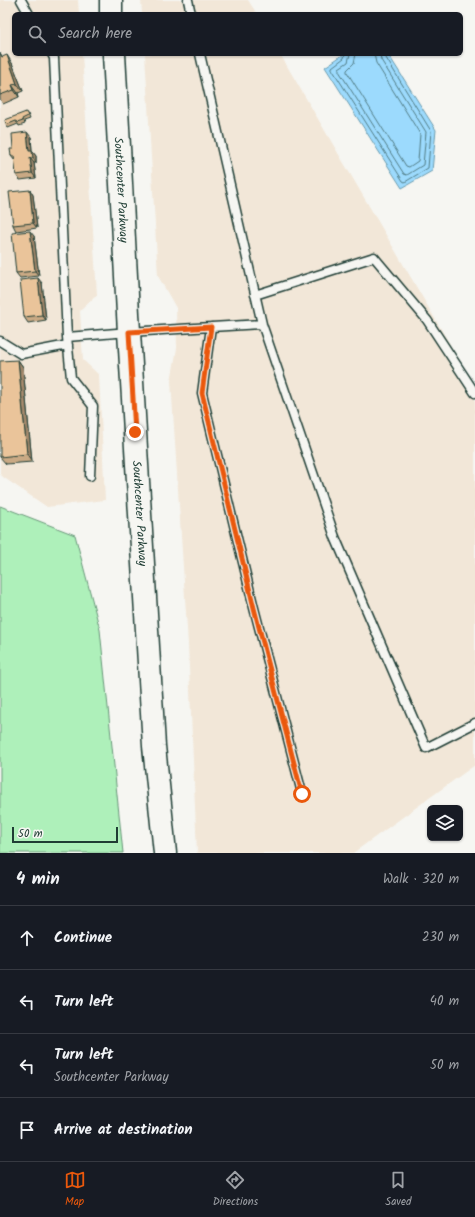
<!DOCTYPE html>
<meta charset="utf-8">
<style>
body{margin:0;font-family:Kalam,sans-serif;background:#20242c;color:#f1f3f6}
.controls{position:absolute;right:12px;bottom:12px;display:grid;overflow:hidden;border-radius:6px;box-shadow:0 1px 3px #0004}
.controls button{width:36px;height:36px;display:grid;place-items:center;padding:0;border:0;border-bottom:1px solid #363941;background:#171b24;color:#f1f3f6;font:20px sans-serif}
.scale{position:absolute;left:12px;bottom:10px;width:106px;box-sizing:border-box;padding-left:4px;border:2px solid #1f3d34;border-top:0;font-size:11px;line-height:14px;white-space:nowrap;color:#1f3d34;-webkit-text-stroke:3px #f6f6f2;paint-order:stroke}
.stop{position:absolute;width:12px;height:12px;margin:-9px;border:3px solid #ea580c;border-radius:50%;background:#fff}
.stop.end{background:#ea580c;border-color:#fff;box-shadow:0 1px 4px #0008}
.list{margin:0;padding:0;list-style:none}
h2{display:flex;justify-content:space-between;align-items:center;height:52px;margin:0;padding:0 16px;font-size:17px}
h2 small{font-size:13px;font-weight:400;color:#9ea1a6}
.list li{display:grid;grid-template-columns:26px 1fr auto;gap:12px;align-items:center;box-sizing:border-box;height:64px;padding:0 16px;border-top:1px solid #363941}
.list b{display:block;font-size:15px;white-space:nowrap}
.list p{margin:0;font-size:13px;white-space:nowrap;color:#9ea1a6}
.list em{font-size:13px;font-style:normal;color:#9ea1a6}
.icon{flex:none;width:22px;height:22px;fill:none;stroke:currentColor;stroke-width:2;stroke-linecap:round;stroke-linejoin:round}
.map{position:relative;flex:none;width:475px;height:853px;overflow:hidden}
.search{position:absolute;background:#171b24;box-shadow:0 1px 3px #0004;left:12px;right:12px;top:12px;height:44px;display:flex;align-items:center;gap:10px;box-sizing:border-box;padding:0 14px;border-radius:6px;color:#9ea1a6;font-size:15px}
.sheet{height:308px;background:#171b24}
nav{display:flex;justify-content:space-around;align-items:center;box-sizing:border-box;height:56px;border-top:1px solid #363941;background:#171b24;font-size:11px;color:#9ea1a6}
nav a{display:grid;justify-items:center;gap:2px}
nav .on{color:#ea580c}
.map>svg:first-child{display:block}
</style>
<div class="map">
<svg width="475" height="853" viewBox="0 0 475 853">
<rect width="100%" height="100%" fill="#f6f6f2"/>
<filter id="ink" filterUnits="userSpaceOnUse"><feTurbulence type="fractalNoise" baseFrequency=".025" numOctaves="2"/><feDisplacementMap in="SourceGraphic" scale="8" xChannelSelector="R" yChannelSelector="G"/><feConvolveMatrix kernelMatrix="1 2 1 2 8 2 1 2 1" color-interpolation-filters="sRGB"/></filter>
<g filter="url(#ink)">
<path fill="#f2e7d8" d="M0 0H78L79 14H14V54H82L97 295 80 311 83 360 99 375 105 500 47 507 3 477 0 474Z
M141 0H248L257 14H142Z
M145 54H280L475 387V765L353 853H197L188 644 171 381 177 348 176 308 158 276Z"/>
<path fill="#aef0ba" stroke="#669677" d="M0 506 75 535 100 630 123 853H0Z"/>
<path fill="#9cdafd" stroke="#6a9bad" d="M344 54H388L436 130 432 171 402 188 325 67Z"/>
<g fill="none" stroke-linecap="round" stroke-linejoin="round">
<path stroke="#517c84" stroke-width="1" d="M345 54 344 58 332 67V69L403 181 405 182 428 168 431 131 386 58 385 54
M350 54 348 62 339 68V71L404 174 407 175 423 165 426 132 381 60 380 54
M356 54 354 63 347 70V72L406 166 409 167 418 161 420 134 376 63 374 54"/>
<g stroke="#1f3d34" stroke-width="11">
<path id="service" d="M21 0 29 14
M188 0 191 14
M52 54 54 58 67 337 71 378 93 406 90 476
M200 54 262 324 335 537 426 748 475 723
M255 295 374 257 427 320 475 393
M211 327 202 393 254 608 302 793
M67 337 129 332 262 324
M0 341 21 354 68 345"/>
</g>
<g stroke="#1f3d34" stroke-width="25">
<g id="secondary">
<path d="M111 0V14"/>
<path id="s1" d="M114 54 129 332 154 746 165 853"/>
</g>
</g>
<use href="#service" stroke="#f6f6f2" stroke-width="8"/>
<use href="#secondary" stroke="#f6f6f2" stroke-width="22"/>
</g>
<path fill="#c9a984" stroke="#1f3d34" d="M0 53 3 57 12 63 23 91 18 93 19 97 3 104 0 99Z
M28 114 30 119 24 121 25 124 19 126 18 124 8 128 6 125Z
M31 137 32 151 36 156V163H34L36 178 20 180 16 175 15 161 11 156 13 149Z
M30 190 33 195 37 228 16 231 13 225Z
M34 236 39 276 20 278 16 273Z
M42 283 46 320 28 323 24 317Z
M18 360 23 367 32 462 6 464 0 457Z"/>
<path fill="#a4896c" stroke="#1f3d34" d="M7 55 12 63 23 91 17 84Z
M12 85 18 93 19 97 14 90Z
M27 132 31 137 32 151 36 156V163L29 151Z
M30 158 34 163 36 178 32 173Z
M30 190 33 195 37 228 33 223Z
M30 231 34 236 39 276 35 271Z
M38 278 42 283 46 320 42 315Z
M18 360 23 367 32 462 27 454Z"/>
<path fill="#eac49a" stroke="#1f3d34" d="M0 53 2 57 7 55 17 84 12 85 14 90 0 95Z
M26 112 28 116 22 119 23 121 17 123 16 121 6 125 5 120Z
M27 132 29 151H32L33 158H30L32 173 16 175 14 156H11L10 149H13L12 134Z
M30 190 33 223 13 225 9 192Z
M30 231 35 271 16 273 12 233Z
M38 278 42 315 24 317 20 280Z
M18 360 27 454 0 457V361Z"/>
</g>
<g fill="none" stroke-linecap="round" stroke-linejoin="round" filter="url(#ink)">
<path stroke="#ea580c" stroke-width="5" d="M135 432 129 332 211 327 202 393 254 608 302 794"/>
</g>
<g text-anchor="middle" stroke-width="3" stroke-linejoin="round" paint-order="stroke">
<g font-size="12" fill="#1f3d34" stroke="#f6f6f2">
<text dy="4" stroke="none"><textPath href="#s1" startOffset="136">Southcenter Parkway</textPath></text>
<text dy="4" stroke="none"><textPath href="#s1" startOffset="460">Southcenter Parkway</textPath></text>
</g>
</g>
</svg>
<div class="controls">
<button><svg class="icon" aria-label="layers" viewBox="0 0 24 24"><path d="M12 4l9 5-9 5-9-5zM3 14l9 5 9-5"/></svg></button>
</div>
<div class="scale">50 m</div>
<div class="stop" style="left:302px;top:794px"></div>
<div class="stop end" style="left:135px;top:432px"></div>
<div class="search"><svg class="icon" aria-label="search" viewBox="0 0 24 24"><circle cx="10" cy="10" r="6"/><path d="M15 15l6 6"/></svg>Search here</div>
</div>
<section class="sheet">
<h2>4 min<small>Walk · 320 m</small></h2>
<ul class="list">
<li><svg class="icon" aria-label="ahead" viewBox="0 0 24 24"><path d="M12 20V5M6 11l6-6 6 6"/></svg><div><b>Continue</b></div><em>230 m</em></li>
<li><svg class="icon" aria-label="left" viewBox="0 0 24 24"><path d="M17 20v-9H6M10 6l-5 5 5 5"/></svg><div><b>Turn left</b></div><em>40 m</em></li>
<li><svg class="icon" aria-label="left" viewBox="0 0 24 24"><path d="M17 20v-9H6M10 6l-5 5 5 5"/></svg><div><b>Turn left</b><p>Southcenter Parkway</p></div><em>50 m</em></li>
<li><svg class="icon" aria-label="arrive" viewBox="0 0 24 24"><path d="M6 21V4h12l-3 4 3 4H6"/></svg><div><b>Arrive at destination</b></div></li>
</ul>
</section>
<nav>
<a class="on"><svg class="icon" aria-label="map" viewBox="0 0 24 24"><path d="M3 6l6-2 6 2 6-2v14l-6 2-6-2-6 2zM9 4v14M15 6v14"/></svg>Map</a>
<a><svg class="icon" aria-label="directions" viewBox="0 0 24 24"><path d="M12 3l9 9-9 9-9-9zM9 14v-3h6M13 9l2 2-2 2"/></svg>Directions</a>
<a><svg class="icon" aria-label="saved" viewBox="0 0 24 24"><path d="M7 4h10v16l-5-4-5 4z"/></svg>Saved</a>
</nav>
